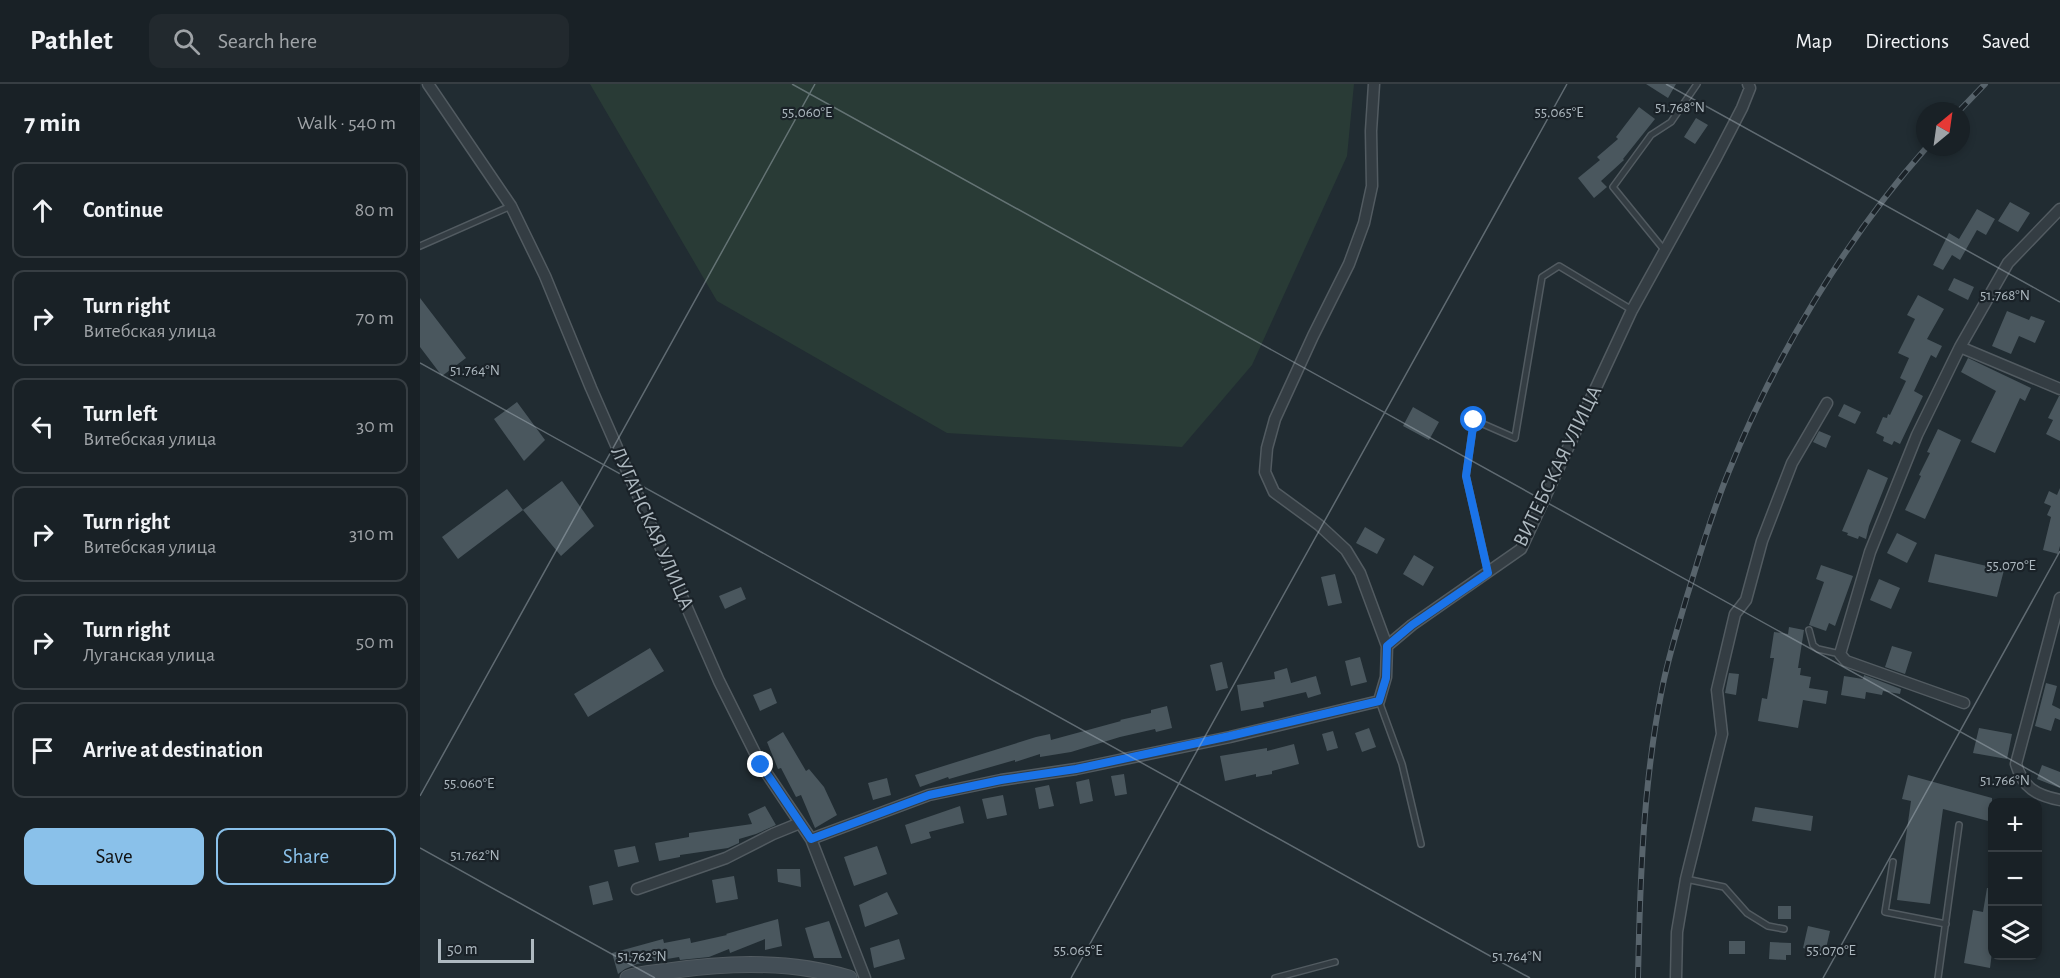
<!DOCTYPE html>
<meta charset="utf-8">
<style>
body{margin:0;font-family:"Alegreya Sans",sans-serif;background:#22292e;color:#f1f3f6}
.controls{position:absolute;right:18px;bottom:18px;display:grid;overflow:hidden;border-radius:12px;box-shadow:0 3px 9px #0003}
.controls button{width:54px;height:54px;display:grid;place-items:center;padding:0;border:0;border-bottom:2px solid #373e43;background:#192126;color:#f1f3f6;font:30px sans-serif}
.compass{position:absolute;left:1496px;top:18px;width:54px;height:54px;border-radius:50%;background:#192126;box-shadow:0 3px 9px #0003;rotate:29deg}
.scale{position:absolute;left:18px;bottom:15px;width:96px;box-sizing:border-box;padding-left:6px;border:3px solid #aeb9c0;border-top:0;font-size:16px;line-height:21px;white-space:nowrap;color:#aeb9c0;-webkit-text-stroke:4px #1a2228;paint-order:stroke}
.stop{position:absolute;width:18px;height:18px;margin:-14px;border:4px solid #1a73e8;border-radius:50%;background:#fff}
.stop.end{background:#1a73e8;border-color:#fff;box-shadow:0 2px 6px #0008}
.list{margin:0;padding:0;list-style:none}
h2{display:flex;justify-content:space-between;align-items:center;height:78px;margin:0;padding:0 24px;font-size:26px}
h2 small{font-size:20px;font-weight:400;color:#9fa3a7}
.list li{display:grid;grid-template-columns:39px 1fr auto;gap:18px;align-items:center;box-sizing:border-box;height:96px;margin:0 12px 12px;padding:0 12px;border:2px solid #373e43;border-radius:12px}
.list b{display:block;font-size:22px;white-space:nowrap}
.list p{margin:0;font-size:20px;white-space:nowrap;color:#9fa3a7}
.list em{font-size:20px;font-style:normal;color:#9fa3a7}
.actions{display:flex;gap:12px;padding:18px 24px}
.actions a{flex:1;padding:14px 0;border:2px solid #8ac1ea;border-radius:12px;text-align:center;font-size:21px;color:#8ac1ea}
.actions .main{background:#8ac1ea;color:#111}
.icon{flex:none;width:33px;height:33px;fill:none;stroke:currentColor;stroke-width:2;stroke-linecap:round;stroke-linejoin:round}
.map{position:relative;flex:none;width:1640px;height:894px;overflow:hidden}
header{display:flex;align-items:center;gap:36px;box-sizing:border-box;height:84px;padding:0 30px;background:#192126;border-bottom:2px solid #373e43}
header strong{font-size:28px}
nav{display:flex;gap:33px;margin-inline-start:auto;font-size:21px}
.search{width:420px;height:54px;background:#22292e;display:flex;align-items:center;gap:15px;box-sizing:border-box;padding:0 21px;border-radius:12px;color:#9fa3a7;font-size:22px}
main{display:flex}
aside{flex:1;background:#192126}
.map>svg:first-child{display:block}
</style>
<header>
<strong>Pathlet</strong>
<div class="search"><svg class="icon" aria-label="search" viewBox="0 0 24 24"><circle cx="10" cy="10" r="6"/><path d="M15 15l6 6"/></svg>Search here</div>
<nav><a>Map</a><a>Directions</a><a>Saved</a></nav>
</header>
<main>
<aside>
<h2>7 min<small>Walk · 540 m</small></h2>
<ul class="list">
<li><svg class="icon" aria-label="ahead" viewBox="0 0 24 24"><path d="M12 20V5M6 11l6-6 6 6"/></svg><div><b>Continue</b></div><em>80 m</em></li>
<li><svg class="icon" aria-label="right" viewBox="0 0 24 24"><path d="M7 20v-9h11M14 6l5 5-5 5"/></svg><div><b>Turn right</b><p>Витебская улица</p></div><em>70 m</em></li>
<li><svg class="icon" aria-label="left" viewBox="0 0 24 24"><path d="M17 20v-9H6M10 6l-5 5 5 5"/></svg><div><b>Turn left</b><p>Витебская улица</p></div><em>30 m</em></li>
<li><svg class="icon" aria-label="right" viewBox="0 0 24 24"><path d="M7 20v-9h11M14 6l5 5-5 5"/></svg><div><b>Turn right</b><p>Витебская улица</p></div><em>310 m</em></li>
<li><svg class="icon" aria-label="right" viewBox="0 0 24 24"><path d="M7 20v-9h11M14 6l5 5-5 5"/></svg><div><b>Turn right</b><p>Луганская улица</p></div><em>50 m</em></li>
<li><svg class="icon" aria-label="arrive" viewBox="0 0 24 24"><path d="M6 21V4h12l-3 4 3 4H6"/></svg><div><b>Arrive at destination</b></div></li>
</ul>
<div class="actions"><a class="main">Save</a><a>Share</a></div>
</aside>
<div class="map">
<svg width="1640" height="894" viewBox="0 0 1640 894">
<rect width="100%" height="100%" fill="#212c32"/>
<path fill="#293b36" d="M170 0H934L927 72 832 281 762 363 527 349 297 217Z"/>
<path fill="#4a575e" d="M1226 0H1256L1248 14Z
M1219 23 1235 35 1203 75 1204 76 1181 97 1187 103 1174 114 1158 94 1180 76 1177 73 1198 55 1196 53Z
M1276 34 1288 41 1275 60 1264 53Z
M1590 118 1610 129 1598 148 1578 137Z
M1557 125 1575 135 1566 151 1557 146 1540 176 1532 171 1523 186 1513 181 1529 149 1539 155Z
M1534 194 1554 203 1548 216 1528 206Z
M1498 211 1524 225 1507 255 1522 262 1516 274 1511 271 1494 307 1503 312 1480 360 1474 357 1472 361 1463 357 1464 353 1456 349 1463 333 1467 334 1468 330 1470 331 1486 297 1480 294 1489 274 1478 269 1495 235 1487 231Z
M0 214 46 274 22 292 0 263Z
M1587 227 1609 236 1611 232 1625 237 1615 259 1599 252 1591 270 1572 262Z
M1548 274 1611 304 1605 317 1600 314 1575 369 1551 358 1576 307 1541 288Z
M1639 312H1640V357L1626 350 1633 336 1628 334Z
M97 318 125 356 104 377 74 335Z
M1424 320 1441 328 1435 340 1418 332Z
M993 323 1019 338 1009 356 983 342Z
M1518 345 1541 356 1505 435 1485 426 1501 392 1499 391 1510 369 1507 368Z
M1399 347 1411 352 1406 364 1393 358Z
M1448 385 1468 394 1449 442 1446 455 1439 452 1438 455 1427 451 1428 449 1422 447Z
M142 397 174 442 141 472 103 426Z
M1640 404V462L1638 470 1623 466 1631 433 1627 431 1631 422 1624 419 1629 407 1637 411Z
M87 405 103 426 38 475 22 453Z
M945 443 965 455 957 470 936 459Z
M1477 449 1497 459 1487 479 1467 469Z
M1515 470 1584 486 1577 513 1508 498Z
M994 471 1014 483 1003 502 983 490Z
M1401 481 1433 492 1415 542 1409 539 1406 547 1389 541 1404 498 1396 495Z
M915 490 922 519 908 522 901 493Z
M1459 495 1480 504 1471 525 1450 516Z
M321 503 326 515 305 525 299 512Z
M1369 543 1384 546 1378 584H1381L1380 591 1391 593 1389 604 1408 607 1406 620 1383 616 1378 644 1338 637 1342 614 1347 615 1354 574H1350L1354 548 1368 550Z
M1472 562 1492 568 1485 590 1465 583Z
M230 564 244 587 168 633 154 610Z
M940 573 947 598 931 602 925 577Z
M802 578 808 604 796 607 790 581Z
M867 584 871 599 896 592 901 610 888 614 886 608 843 618 844 623 821 627 817 601 855 595 854 588Z
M1309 589 1319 590 1316 611 1305 609Z
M1444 591 1481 605 1480 610 1463 607 1462 611 1446 608 1445 615 1421 611 1424 592 1443 595Z
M1626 599 1637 602 1632 621 1640 625V636L1635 634 1631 647 1615 642Z
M351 604 357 619 340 627 333 611Z
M747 622 752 644 736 648 735 645 700 653 651 668 620 673V670L595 678V676L529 695 528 693 500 703 495 691 616 653 630 650 631 656 701 637 700 636 731 629V626Z
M949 644 956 663 942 668 935 649Z
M1559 644 1592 650 1587 675 1553 669Z
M913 647 918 664 907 667 902 650Z
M363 648 386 687 389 685 404 703 417 731 395 744 381 711 376 713 361 684 358 685 347 658Z
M874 660 879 680 852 687V690L836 693V690L805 697 800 672 847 664V667Z
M1622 681 1640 688V704L1617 695Z
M704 690 707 710 695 712 691 692Z
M1488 691 1572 714V738L1523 725 1510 820 1477 816 1491 717 1482 715Z
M467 694 471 711 453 716 448 699Z
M669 695 673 717 660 720 656 698Z
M629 701 634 722 619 725 615 704Z
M583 711 587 731 567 735 562 715Z
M345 722 356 741 336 750 319 755V759L308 764 260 771V773L239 777 235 759 269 753V749L332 740 328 730Z
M540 722 544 739 509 748 511 754 491 760 485 741Z
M1335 723 1393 732 1391 747 1332 737Z
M215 762 219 778 198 783 194 766Z
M457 762 467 790 434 802 424 773Z
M357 785H380L381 803 358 798Z
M314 792 318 815 296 819 292 796Z
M188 797 193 816 173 821 169 802Z
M1567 804H1572V868L1570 884 1544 879 1553 826 1563 828Z
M467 808 478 830 445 843 439 821Z
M1358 822H1371V835H1358Z
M358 835 362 862 345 866V855L310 869 309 865 289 873 260 876 259 873 217 880 205 885 198 890 192 869 243 855 244 859 270 854 271 859 307 851 306 850Z
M409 837 422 874H394L385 844Z
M1388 842 1410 847 1405 869 1383 864Z
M479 855 485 875 454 884 450 864Z
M1309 857H1325V870H1309Z
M1350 858 1371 859V871H1366V876L1349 875Z"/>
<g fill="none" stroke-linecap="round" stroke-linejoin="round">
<g stroke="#525b61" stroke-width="8">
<path id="lane" d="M0 162 91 122
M1245 167 1193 103 1231 51 1251 38 1277 0
M1068 488 1046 392 1054 336 1095 354 1122 193 1139 182 1212 226
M1389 546 1393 561 1398 565 1420 570
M959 617 982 680 1001 760
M1473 778 1465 828 1526 840
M1266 795 1304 803 1327 829 1348 842 1364 845
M855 894 915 878
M1518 894 1539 741"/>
</g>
<g stroke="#525b61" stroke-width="13">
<path id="street" d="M8 0 91 122 125 192 171 304 299 597 341 681 391 755 445 894
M954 0 951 47 952 102 944 139 929 180 893 252 855 335 847 364 845 388 854 408 899 441 926 466 940 489 967 562
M1540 263 1640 305
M1640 514 1596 680C1603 704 1616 711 1640 716
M1544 619 1426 577 1420 570 1450 468 1497 351 1540 263 1588 179 1640 125
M391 755 509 711 581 696 656 685 810 653 959 617 966 593 967 562 992 541 1101 465 1212 226 1296 74 1322 24 1330 4 1328 0
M217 805 306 774 353 750 380 739
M1256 894 1257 848 1266 795 1302 650 1297 606 1315 530 1326 516 1342 457 1372 379 1407 319"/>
</g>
<g stroke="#525b61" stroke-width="17">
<path id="secondary" d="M208 894C220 889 236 889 249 887 309 878 371 876 429 894"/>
</g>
<use href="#lane" stroke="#343d43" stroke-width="5"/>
<use href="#street" stroke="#343d43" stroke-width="10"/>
<use href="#secondary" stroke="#434e56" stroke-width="15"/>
<g stroke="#58646c" stroke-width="6">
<path id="rail" d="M1539 27 1565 0
M1218 894C1220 797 1223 700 1242 605 1248 574 1258 543 1267 512 1280 470 1292 428 1309 387 1354 274 1426 154 1507 63"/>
</g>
<use href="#rail" stroke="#1a2228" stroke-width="4" stroke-dasharray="11" stroke-linecap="butt"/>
</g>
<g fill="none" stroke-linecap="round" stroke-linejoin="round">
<path stroke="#1a73e8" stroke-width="8" d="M341 681 391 755 509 711 581 696 656 685 810 652 959 617 966 594 967 562 992 541 1068 489 1046 392 1054 336"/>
</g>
<path fill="none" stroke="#aeb9c0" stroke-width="1.5" stroke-opacity="0.45" d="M372 0 1640 703M1246 0 1640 218M0 279 1110 894M0 712 395 0M0 764 235 894M651 894 1147 0M1403 894 1640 467"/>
<g text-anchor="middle" stroke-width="4.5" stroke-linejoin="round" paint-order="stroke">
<g font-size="21" fill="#aeb9c0" stroke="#1a2228">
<text transform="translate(1137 382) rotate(-64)" y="7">ВИТЕБСКАЯ УЛИЦА</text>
<text transform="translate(233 444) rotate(66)" y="7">ЛУГАНСКАЯ УЛИЦА</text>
</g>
</g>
<g font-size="15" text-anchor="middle" fill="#aeb9c0" stroke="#1a2228" stroke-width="4.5" stroke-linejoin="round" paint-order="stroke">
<text x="1260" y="28">51.768°N</text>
<text x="387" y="33">55.060°E</text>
<text x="1139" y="33">55.065°E</text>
<text x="1585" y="216">51.768°N</text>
<text x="55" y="291">51.764°N</text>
<text x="1591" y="486">55.070°E</text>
<text x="1585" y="701">51.766°N</text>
<text x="49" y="704">55.060°E</text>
<text x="55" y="776">51.762°N</text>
<text x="658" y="871">55.065°E</text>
<text x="1411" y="871">55.070°E</text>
<text x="222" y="877">51.762°N</text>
<text x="1097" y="877">51.764°N</text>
</g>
</svg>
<div class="controls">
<button>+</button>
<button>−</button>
<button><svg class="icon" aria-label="layers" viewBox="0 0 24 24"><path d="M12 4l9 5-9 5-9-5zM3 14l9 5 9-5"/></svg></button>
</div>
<svg class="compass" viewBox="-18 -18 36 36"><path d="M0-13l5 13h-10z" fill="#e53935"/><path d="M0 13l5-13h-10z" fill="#9fa3a7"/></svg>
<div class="scale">50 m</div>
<div class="stop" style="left:1054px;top:336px"></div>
<div class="stop end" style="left:341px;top:681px"></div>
</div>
</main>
